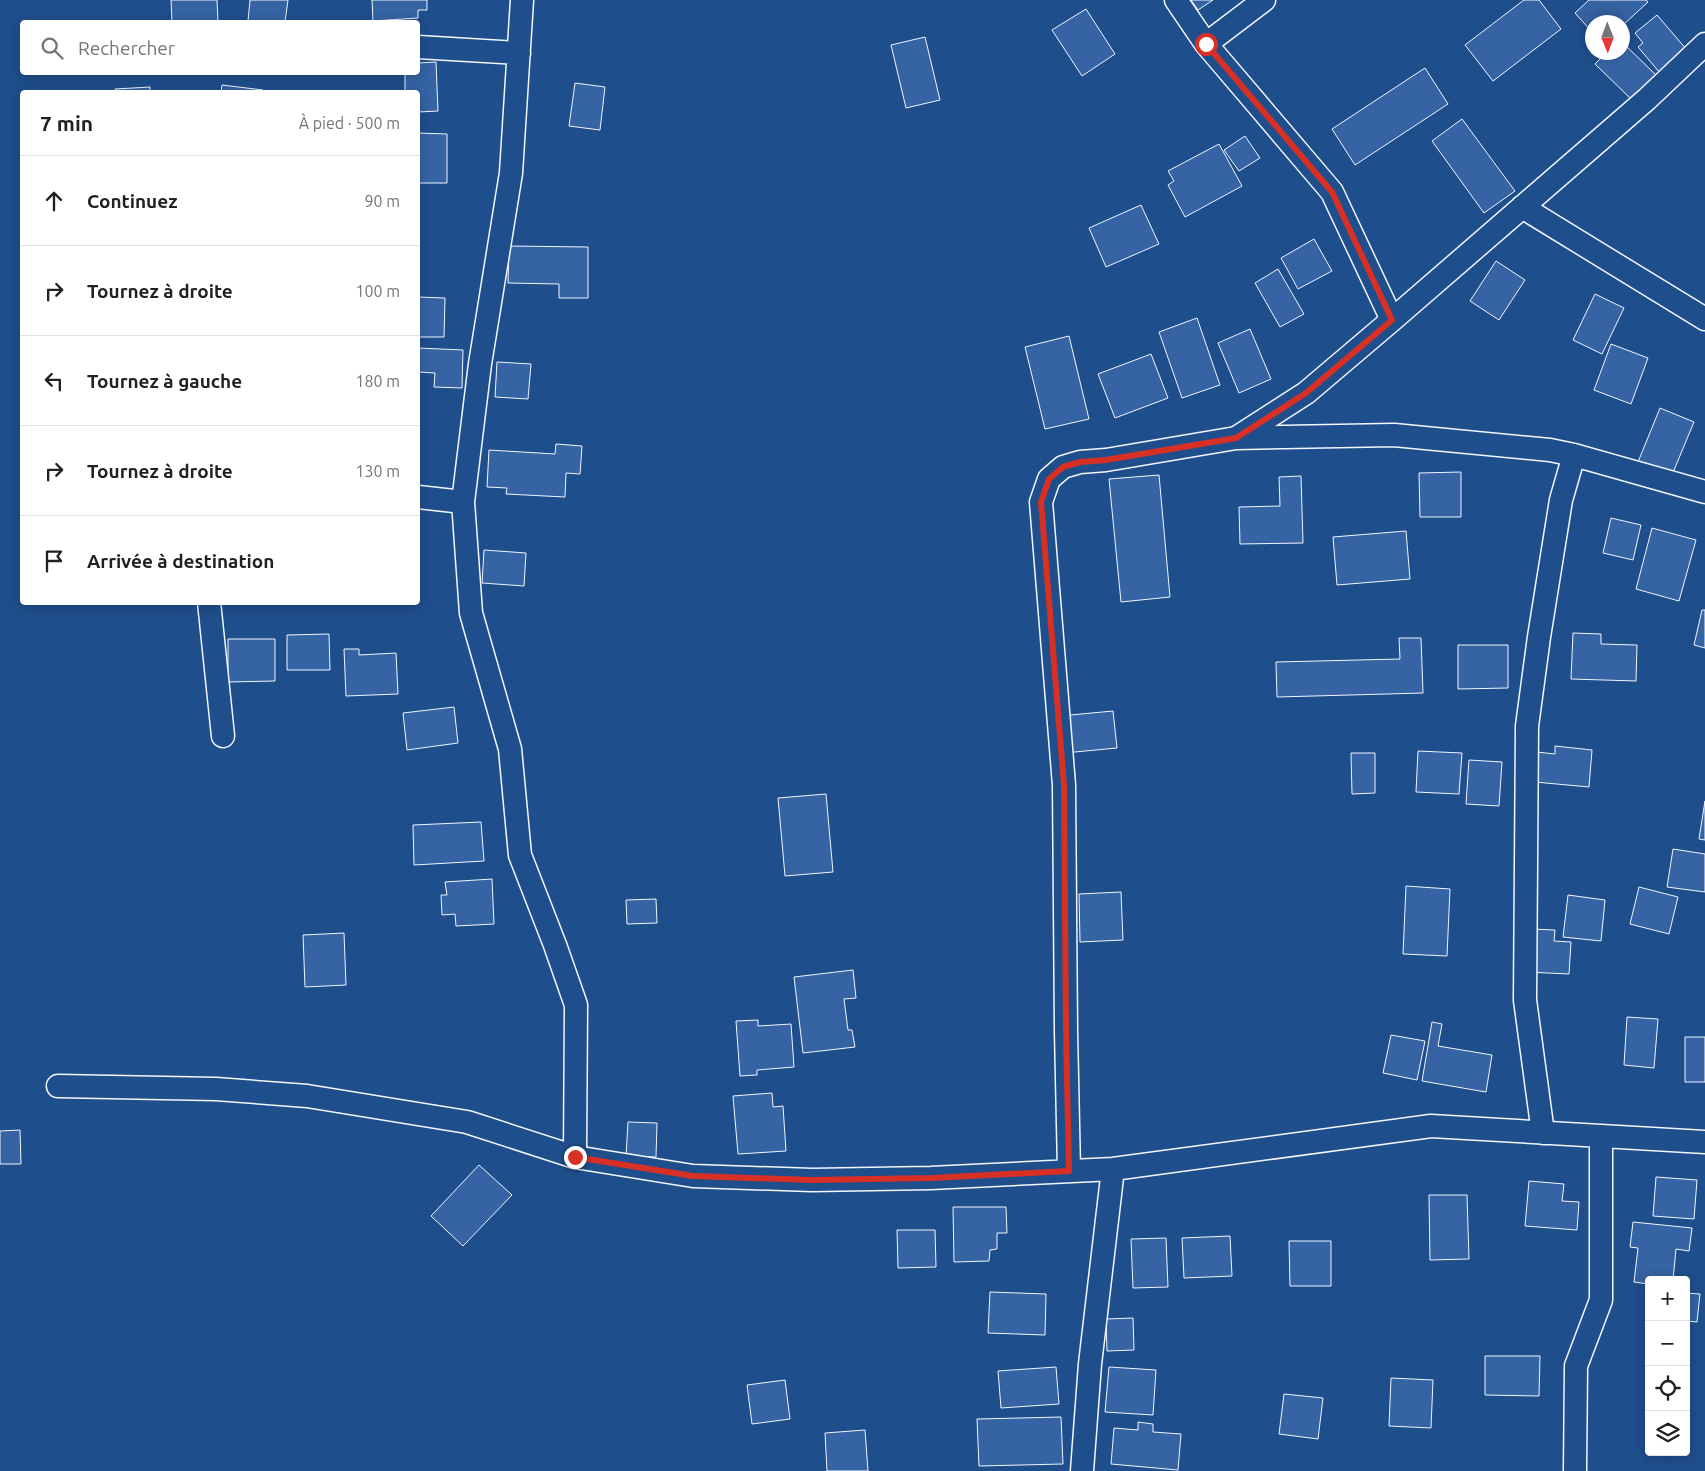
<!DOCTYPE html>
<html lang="fr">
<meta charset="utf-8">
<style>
body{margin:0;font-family:Ubuntu,sans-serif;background:#f2f2f2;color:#202124}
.controls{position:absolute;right:15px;bottom:15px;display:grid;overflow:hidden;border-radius:5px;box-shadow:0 2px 12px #0003}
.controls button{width:45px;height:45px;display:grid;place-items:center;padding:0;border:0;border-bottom:1px solid #e0e0e0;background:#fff;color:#202124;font:25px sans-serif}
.compass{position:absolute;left:1585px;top:15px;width:45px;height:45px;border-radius:50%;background:#fff;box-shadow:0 2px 12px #0003;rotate:179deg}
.stop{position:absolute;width:15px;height:15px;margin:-11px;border:4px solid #d93025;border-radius:50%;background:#fff}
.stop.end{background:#d93025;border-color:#fff;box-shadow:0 1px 5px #0008}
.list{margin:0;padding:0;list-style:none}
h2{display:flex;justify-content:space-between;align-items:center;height:65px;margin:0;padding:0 20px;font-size:21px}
h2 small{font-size:16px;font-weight:400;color:#757577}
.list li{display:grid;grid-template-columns:32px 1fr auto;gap:15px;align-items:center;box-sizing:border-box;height:90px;padding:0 20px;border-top:1px solid #e0e0e0}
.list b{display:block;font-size:19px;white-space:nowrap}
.list em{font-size:16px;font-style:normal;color:#757577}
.icon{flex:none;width:28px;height:28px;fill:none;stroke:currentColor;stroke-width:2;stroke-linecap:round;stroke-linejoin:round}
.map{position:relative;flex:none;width:1705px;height:1471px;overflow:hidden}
.search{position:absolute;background:#fff;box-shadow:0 2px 12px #0003;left:20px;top:20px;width:400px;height:55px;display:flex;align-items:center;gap:12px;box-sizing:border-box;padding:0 18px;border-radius:5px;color:#757577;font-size:19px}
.panel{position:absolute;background:#fff;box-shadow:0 2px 12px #0003;left:20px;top:90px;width:400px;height:515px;border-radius:5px}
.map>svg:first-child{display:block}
</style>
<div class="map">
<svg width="1705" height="1471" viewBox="0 0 1705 1471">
<rect width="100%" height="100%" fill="#1f4e8c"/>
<path fill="#3563a3" stroke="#f2f6ff" d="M171 0H217L218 22H172Z
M250 0H288L285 22 248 21Z
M372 0H427V10H418V18L373 21Z
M1191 0H1213L1198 10Z
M1524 0H1539L1561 29 1493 81 1465 45Z
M1589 0H1646L1648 2 1622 26V22H1592V32L1575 13Z
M1086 9 1115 54 1082 76 1052 30Z
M1657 15 1687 50 1660 73 1638 47 1643 43 1635 33Z
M925 37 940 100 906 108 891 45Z
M1622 42 1657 76 1632 100 1595 64 1607 52H1622Z
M436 62 438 111 418 112V92H405V72H418V63Z
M1425 68 1448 104 1355 165 1332 129Z
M575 83 605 87 600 130 569 126Z
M222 85 263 90V92H221Z
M150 87V92H115V89Z
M1462 119 1515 191 1484 213 1432 141Z
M418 133 447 134V183H418Z
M1245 136 1260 158 1239 171 1224 150Z
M1219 144 1242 186 1185 217 1168 185 1174 181 1168 171Z
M1141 205 1159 244 1106 267 1089 228Z
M1314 239 1332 271 1298 289 1281 258Z
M509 246 588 247V298H559V284L508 283Z
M1496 261 1525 280 1499 320 1470 301Z
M1278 269 1304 314 1280 327 1255 283Z
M1595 294 1624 308 1602 354 1573 340Z
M418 297 445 298 444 337H418Z
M1197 318 1220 385 1182 398 1159 332Z
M1250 329 1271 379 1239 393 1218 343Z
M1069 336 1089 419 1045 429 1025 347Z
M1611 344 1648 358 1631 404 1594 390Z
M418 348 463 350 462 388 434 387 435 373 418 372Z
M1151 354 1168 398 1115 418 1098 374Z
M497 362 531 364 528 399 495 397Z
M1660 408 1694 422 1672 475 1638 462Z
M556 444 582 446 580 474 566 473 565 497 506 494 507 488 487 487 489 450 555 454Z
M1461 472V517H1420L1419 473Z
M1159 475 1170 597 1121 602 1109 479Z
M1301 476 1303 543 1240 544 1239 507 1280 506 1279 477Z
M1611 518 1641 525 1633 560 1603 553Z
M1652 528 1696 540 1679 601 1636 589Z
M1406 531 1410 579 1337 585 1333 537Z
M484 550 526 553 524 586 482 583Z
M1702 610H1705V648L1694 645Z
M1573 633 1601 634V644L1637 645 1636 681 1571 679Z
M329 634 330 670H287V635Z
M1399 638H1421L1423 693 1277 697 1276 662 1400 659Z
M228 639H275V681L228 682Z
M1458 645H1508V688L1458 689Z
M344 649H359V655L396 653 398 694 346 696Z
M454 707 458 743 407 750 403 713Z
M1113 711 1117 748 1064 753 1060 716Z
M1555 746 1592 750 1589 787 1535 782 1537 752 1555 754Z
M1418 751 1462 753 1459 794 1416 792Z
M1351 753H1375V793L1352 794Z
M1469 760 1502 762 1499 806 1466 804Z
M826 794 833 872 785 876 778 798Z
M1705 801V840L1699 839Z
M481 822 484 861 414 865 413 825Z
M1673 849 1705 854V892L1667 887Z
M492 879 494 924 456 926 455 914 442 915 441 895H447L445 882Z
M1406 886 1450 889 1447 956 1403 954Z
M1639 887 1678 897 1669 934 1630 924Z
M1121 892 1123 940 1080 942 1079 894Z
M1568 895 1605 900 1601 941 1563 937Z
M656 899 657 923 627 924 626 900Z
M1530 929 1555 930 1554 941 1571 942 1569 974 1527 972Z
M344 933 346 985 305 987 303 935Z
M853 970 856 998 844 999 848 1030H852L855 1047 803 1053 794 977Z
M1627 1017 1658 1019 1654 1068 1624 1065Z
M758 1020V1026L791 1024 794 1067 757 1070V1075L740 1076 736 1021Z
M1432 1022 1442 1024 1438 1046 1492 1055 1486 1092 1422 1081Z
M1391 1035 1425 1041 1417 1080 1383 1073Z
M1685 1037H1705V1082H1685Z
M772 1093 773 1107 783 1106 786 1151 738 1154 733 1096Z
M628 1122 657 1123 656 1157 626 1156Z
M20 1130 21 1164H0V1131Z
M479 1165 512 1195 463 1246 431 1216Z
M1656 1177 1697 1180 1694 1219 1653 1216Z
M1529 1181 1564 1184 1562 1201 1579 1202 1577 1230 1525 1226Z
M1429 1195H1467L1469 1259 1430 1260Z
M953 1207H1006L1007 1233H997V1249L990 1250 989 1261 954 1262Z
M1633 1222 1692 1228 1689 1251 1676 1249 1673 1280H1649V1284L1634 1282 1638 1248 1630 1247Z
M897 1230H935L936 1267 898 1268Z
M1230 1236 1232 1276 1184 1278 1182 1238Z
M1166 1238 1168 1287 1133 1288 1131 1239Z
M1289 1241H1331V1286H1290Z
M990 1292 1046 1294 1045 1335 988 1333Z
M1686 1293 1700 1294 1697 1322 1686 1321Z
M1133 1318 1134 1350 1107 1351 1106 1319Z
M1485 1356H1540L1539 1396 1485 1395Z
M1056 1367 1059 1404 1001 1408 998 1371Z
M1109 1367 1156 1370 1153 1415 1105 1412Z
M1391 1378 1433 1380 1431 1428 1389 1426Z
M785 1380 790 1419 752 1424 747 1385Z
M1284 1394 1323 1398 1318 1439 1279 1434Z
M1061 1417 1063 1464 979 1466 977 1419Z
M1138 1422 1153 1424V1432L1181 1434 1178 1470 1111 1464 1114 1428 1138 1430Z
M865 1430 868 1471H827L825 1433Z"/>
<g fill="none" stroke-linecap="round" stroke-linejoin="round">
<g stroke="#f2f6ff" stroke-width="25">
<path id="minor" d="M522 0 511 173 480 364 463 502 471 613 510 749 520 855 555 945 576 1005 575 1157
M1176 0 1206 44 1332 192 1392 320
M1206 44 1264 0
M418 47 519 53
M1522 207 1705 319
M1236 438 1306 393 1392 320 1647 99 1705 44
M418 497 463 502
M209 602 223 736
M58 1086 216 1089 307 1096 467 1122 575 1157 693 1176 812 1180 931 1178 1113 1169 1431 1126 1705 1142
M1543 1133 1525 1000 1527 726 1539 637 1561 500 1574 455
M1069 1171 1066 1031 1064 785 1041 502 1049 479 1063 467 1080 462 1106 460 1236 438 1394 435 1550 450 1574 455 1705 492
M1082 1471 1090 1364 1113 1169
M1575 1471 1576 1366 1601 1300V1136"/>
</g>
<use href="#minor" stroke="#1f4e8c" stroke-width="22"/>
</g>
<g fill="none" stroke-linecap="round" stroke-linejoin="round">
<path stroke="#d93025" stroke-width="6" d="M575 1157 693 1176 812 1180 931 1178 1069 1171 1066 1031 1064 785 1041 502 1049 479 1063 467 1080 462 1106 460 1236 438 1306 393 1392 320 1332 192 1206 44"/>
</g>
</svg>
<div class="controls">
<button>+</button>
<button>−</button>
<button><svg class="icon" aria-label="locate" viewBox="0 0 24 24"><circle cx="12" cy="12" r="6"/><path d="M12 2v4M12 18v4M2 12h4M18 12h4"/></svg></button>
<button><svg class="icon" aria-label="layers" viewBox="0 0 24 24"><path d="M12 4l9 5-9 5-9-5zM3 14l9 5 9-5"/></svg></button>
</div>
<svg class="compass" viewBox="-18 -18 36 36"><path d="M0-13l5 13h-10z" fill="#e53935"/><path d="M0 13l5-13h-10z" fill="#757577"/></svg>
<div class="stop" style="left:1206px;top:44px"></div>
<div class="stop end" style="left:575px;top:1157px"></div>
<div class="search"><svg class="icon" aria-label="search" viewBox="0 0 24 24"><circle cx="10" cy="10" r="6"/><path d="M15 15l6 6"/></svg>Rechercher</div>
<section class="panel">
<h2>7 min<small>À pied · 500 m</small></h2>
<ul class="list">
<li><svg class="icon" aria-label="ahead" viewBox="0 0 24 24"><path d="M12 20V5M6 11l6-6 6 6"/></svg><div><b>Continuez</b></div><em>90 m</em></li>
<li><svg class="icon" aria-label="right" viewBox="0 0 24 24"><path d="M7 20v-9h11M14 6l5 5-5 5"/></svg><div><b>Tournez à droite</b></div><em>100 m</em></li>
<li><svg class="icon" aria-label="left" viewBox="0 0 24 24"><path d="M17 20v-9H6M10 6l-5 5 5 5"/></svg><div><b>Tournez à gauche</b></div><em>180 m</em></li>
<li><svg class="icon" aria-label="right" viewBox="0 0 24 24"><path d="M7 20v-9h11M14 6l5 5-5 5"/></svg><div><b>Tournez à droite</b></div><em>130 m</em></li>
<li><svg class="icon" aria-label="arrive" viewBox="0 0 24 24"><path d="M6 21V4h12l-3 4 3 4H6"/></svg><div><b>Arrivée à destination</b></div></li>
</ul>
</section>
</div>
